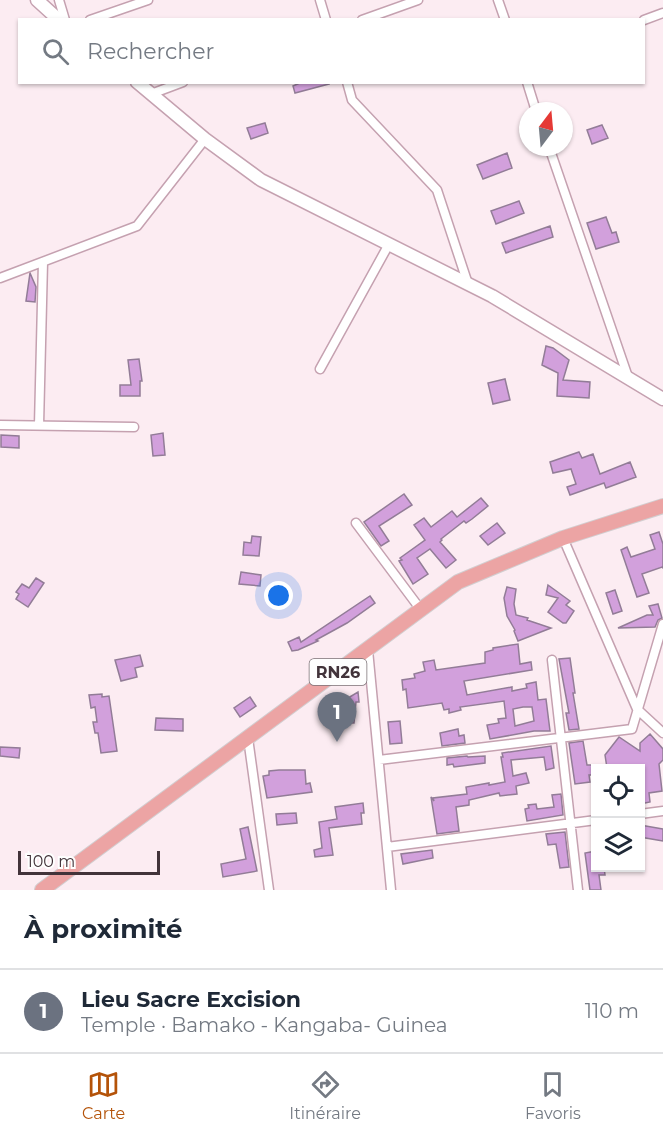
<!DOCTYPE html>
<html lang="fr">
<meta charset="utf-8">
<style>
body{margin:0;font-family:Montserrat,sans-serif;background:#f6f6f7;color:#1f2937}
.controls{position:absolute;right:18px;bottom:18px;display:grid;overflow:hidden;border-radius:0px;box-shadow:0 2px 4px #0004}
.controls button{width:54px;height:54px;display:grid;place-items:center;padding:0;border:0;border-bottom:2px solid #e0e1e3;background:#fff;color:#1f2937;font:30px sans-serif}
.compass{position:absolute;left:519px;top:102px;width:54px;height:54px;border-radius:50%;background:#fff;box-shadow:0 2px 4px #0004;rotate:16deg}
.scale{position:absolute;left:18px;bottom:15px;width:142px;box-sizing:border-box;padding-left:6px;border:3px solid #42333a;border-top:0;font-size:16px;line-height:21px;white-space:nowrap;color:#42333a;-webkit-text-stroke:4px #fefefe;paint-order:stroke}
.you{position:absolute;left:279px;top:596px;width:21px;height:21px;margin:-15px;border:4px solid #fff;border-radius:50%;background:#1a73e8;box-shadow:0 0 0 9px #1a73e833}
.badge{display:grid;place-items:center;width:39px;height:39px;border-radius:50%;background:#b45309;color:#fff;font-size:20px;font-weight:700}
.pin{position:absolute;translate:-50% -50px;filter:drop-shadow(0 2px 3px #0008)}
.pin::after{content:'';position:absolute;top:32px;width:21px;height:18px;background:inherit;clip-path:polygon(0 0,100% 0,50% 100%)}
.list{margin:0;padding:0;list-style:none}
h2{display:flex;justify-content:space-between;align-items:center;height:78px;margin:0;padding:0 24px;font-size:26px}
h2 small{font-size:20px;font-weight:400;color:#747a83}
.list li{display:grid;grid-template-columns:39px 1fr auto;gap:18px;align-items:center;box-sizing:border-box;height:84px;padding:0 24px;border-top:2px solid #e0e1e3}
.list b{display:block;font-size:22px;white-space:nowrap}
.list p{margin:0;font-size:20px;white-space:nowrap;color:#747a83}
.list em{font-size:20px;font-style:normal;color:#747a83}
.icon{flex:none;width:33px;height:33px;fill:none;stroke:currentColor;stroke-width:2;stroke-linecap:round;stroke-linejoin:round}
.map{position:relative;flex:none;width:663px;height:890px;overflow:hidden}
.search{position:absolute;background:#fff;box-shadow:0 2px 4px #0004;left:18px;right:18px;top:18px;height:66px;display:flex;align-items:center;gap:15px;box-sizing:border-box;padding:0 21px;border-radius:0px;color:#747a83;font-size:22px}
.sheet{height:162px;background:#fff}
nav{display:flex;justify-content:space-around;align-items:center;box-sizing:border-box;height:84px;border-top:2px solid #e0e1e3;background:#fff;font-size:16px;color:#747a83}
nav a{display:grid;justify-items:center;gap:3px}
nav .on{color:#b45309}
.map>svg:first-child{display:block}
</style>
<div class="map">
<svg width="663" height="890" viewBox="0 0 663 890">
<rect width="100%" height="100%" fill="#fcecf2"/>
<path fill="#d2a0dc" stroke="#927c97" stroke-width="1.5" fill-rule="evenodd" d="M302 82H328L329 84 295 93 293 86Z
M265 123 268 133 251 139 247 128Z
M602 125 608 138 592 144 587 130Z
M507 153 512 168 483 179 477 165Z
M519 201 524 213 496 224 491 211Z
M606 217 612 233 616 232 619 242 596 249 587 223Z
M550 226 553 237 506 253 502 243Z
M30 273 36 287 35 302 26 301Z
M546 346 553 348 569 360 563 380 590 382 589 398 557 396 558 373 542 365Z
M139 359 142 381H140V396H120V385H131L128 360Z
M505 379 510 400 493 404 488 383Z
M163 433 165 455 153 456 151 435Z
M1 435 19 436V448L1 447Z
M579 452 582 458 593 454 600 474 630 462 636 477 606 488 604 483 570 495 567 487 576 484 571 469 553 473 550 462Z
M404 494 412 505 379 526 389 541 381 546 364 522Z
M481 498 488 506 472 519 466 523 464 521 441 539 442 540 440 542 456 560 446 568 430 549 417 558 428 574 413 584 399 561 402 560 400 558 425 540 414 525 424 518 431 527 452 511 457 517Z
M497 523 505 533 488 545 480 536Z
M659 532 663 544V568L662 567 642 574 649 593 637 597 621 550 627 547 631 557 655 549 650 535Z
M252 536 261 537 259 556 243 555 244 542 251 543Z
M241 572 261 575 260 586 239 584Z
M36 578 44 583 28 607 16 599 19 594 16 592 22 584 29 588Z
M548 585 570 601 566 605 574 611 566 623H563L548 612 558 598 546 595Z
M507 587 516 589 514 604 516 615 528 618 527 620 551 628 518 641 514 631 515 630 507 616 504 598Z
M615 590 622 611 613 614 606 593Z
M370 596 375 603 347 623 316 640 318 641 298 650 292 651 288 642 299 637 301 642Z
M658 604 662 618 658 620 655 627 618 628 647 615H653L649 606Z
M518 644 520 664 531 662 532 670 464 681 467 695 512 687V691L527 688 526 684 536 682 538 700 546 699 550 731H534L490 739 487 725 499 723 498 719 506 718 504 701 460 707 461 710 449 713V709L444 710 442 703 408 708 406 689 403 690 402 680 415 678 414 674 425 671 423 662 434 660 436 670 485 663V652L493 650V648ZM523 707H532L534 721 515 726 513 709Z
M140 655 143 666 135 668 137 677 121 681 115 660Z
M570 658 575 693H573L579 729 569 730 566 713H569L559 659Z
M358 692 359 702H356L354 723 336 722 337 708 347 709 348 703 338 704Z
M102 694V697L109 696 117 751 101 753 98 733H95L93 722H97L95 707 91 708 89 695Z
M250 697 256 706 240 717 234 708Z
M156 718 183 719V731L155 730Z
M400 721 402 743 390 744 388 722Z
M458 729 459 736 464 735 465 743 442 746 440 733Z
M650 734 663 749V760L659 764 662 791 649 793 650 802 640 804V768H607L605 755 619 737 640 751V743Z
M583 741 587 765H596V775H589L590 782 575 784 569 743Z
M551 746 554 768 546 770 544 757 511 760 513 776 526 773 529 783 516 786 517 794 500 796 499 793 469 800V805L456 807 459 831 437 834 431 797 434 801 433 798 467 794 466 787 489 783V785L505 782 501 757H503L502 753Z
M0 747 20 748 19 758 0 756Z
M467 756 468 757 485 756V763L454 767 453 764 447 765V758Z
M279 770H305L306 784 310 783 312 792 267 798 263 776 269 775V771Z
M561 794 563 815 527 821 525 809 529 808 528 805 536 804 537 809 554 807 552 795Z
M363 803 364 813H361L362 824 329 828 333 855 315 857 314 850 322 848 319 822 337 819 335 807Z
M296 813 297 823 277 825 276 814Z
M640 825 663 829V841L640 837Z
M248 827 257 871 223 877 221 864 246 859 240 829Z
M565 832 569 867 560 868 556 844 548 845 546 834Z
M432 850 433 858 403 864 401 854Z
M596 851V867H604L605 875H599L601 890H590L585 853Z"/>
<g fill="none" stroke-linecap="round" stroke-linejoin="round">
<g stroke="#c5a1b0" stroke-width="11">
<path id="street" d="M59 0 65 20
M320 0 326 20
M498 0 505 20
M90 20 148 0
M362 20 418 0
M644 20 663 13
M347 82 352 100 437 190 468 284
M527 82 536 111
M151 94 183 82
M549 147 628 377
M0 278 137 226 205 139
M320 369 389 244
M0 425 134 427
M39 425 43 262
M356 523 421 610
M563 538 637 709 663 733
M368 650 391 890
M552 660 578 890
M248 738 269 890
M379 760 632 729 663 624
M640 814 663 811
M387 847 596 820"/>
</g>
<g stroke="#c5a1b0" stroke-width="15">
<path id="secondary" d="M37 0 59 20
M137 82 205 139 261 180 492 296 663 399"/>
</g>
<g stroke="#d2ced0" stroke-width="16">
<path id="primary" d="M42 890 458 582 563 538 663 506"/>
</g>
<use href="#street" stroke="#fff" stroke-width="8"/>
<use href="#secondary" stroke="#fff" stroke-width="12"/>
<use href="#primary" stroke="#eca4a4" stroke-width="14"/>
</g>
<g text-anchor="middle" stroke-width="5" stroke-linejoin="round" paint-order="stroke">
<rect fill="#fefefe" stroke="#7a7075" stroke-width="1.5" x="309.5" y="659" width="57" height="26" rx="4.5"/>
<g font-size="16" font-weight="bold" fill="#42333a">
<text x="338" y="678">RN26</text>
</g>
</g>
</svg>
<div class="controls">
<button><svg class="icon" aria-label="locate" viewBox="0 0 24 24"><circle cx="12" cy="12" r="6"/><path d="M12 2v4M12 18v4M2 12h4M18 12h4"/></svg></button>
<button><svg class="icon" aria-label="layers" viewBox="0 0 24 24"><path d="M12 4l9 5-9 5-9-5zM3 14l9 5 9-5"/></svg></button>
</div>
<svg class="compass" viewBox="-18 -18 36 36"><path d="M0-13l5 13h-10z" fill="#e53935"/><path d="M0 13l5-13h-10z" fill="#747a83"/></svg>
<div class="scale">100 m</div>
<div class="you"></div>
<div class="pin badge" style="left:337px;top:742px;background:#6b7280">1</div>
<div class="search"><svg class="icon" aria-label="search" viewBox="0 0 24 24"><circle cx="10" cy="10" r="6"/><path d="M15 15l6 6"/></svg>Rechercher</div>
</div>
<section class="sheet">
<h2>À proximité<small></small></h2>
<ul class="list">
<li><span class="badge" style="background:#6b7280">1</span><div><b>Lieu Sacre Excision</b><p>Temple · Bamako - Kangaba- Guinea</p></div><em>110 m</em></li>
</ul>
</section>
<nav>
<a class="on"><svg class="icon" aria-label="map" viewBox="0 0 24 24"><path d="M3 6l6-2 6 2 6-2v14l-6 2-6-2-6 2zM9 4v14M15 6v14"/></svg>Carte</a>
<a><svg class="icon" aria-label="directions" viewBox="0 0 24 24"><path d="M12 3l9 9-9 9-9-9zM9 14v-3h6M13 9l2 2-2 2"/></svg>Itinéraire</a>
<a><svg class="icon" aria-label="saved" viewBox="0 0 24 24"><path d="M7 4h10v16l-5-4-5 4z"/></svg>Favoris</a>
</nav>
